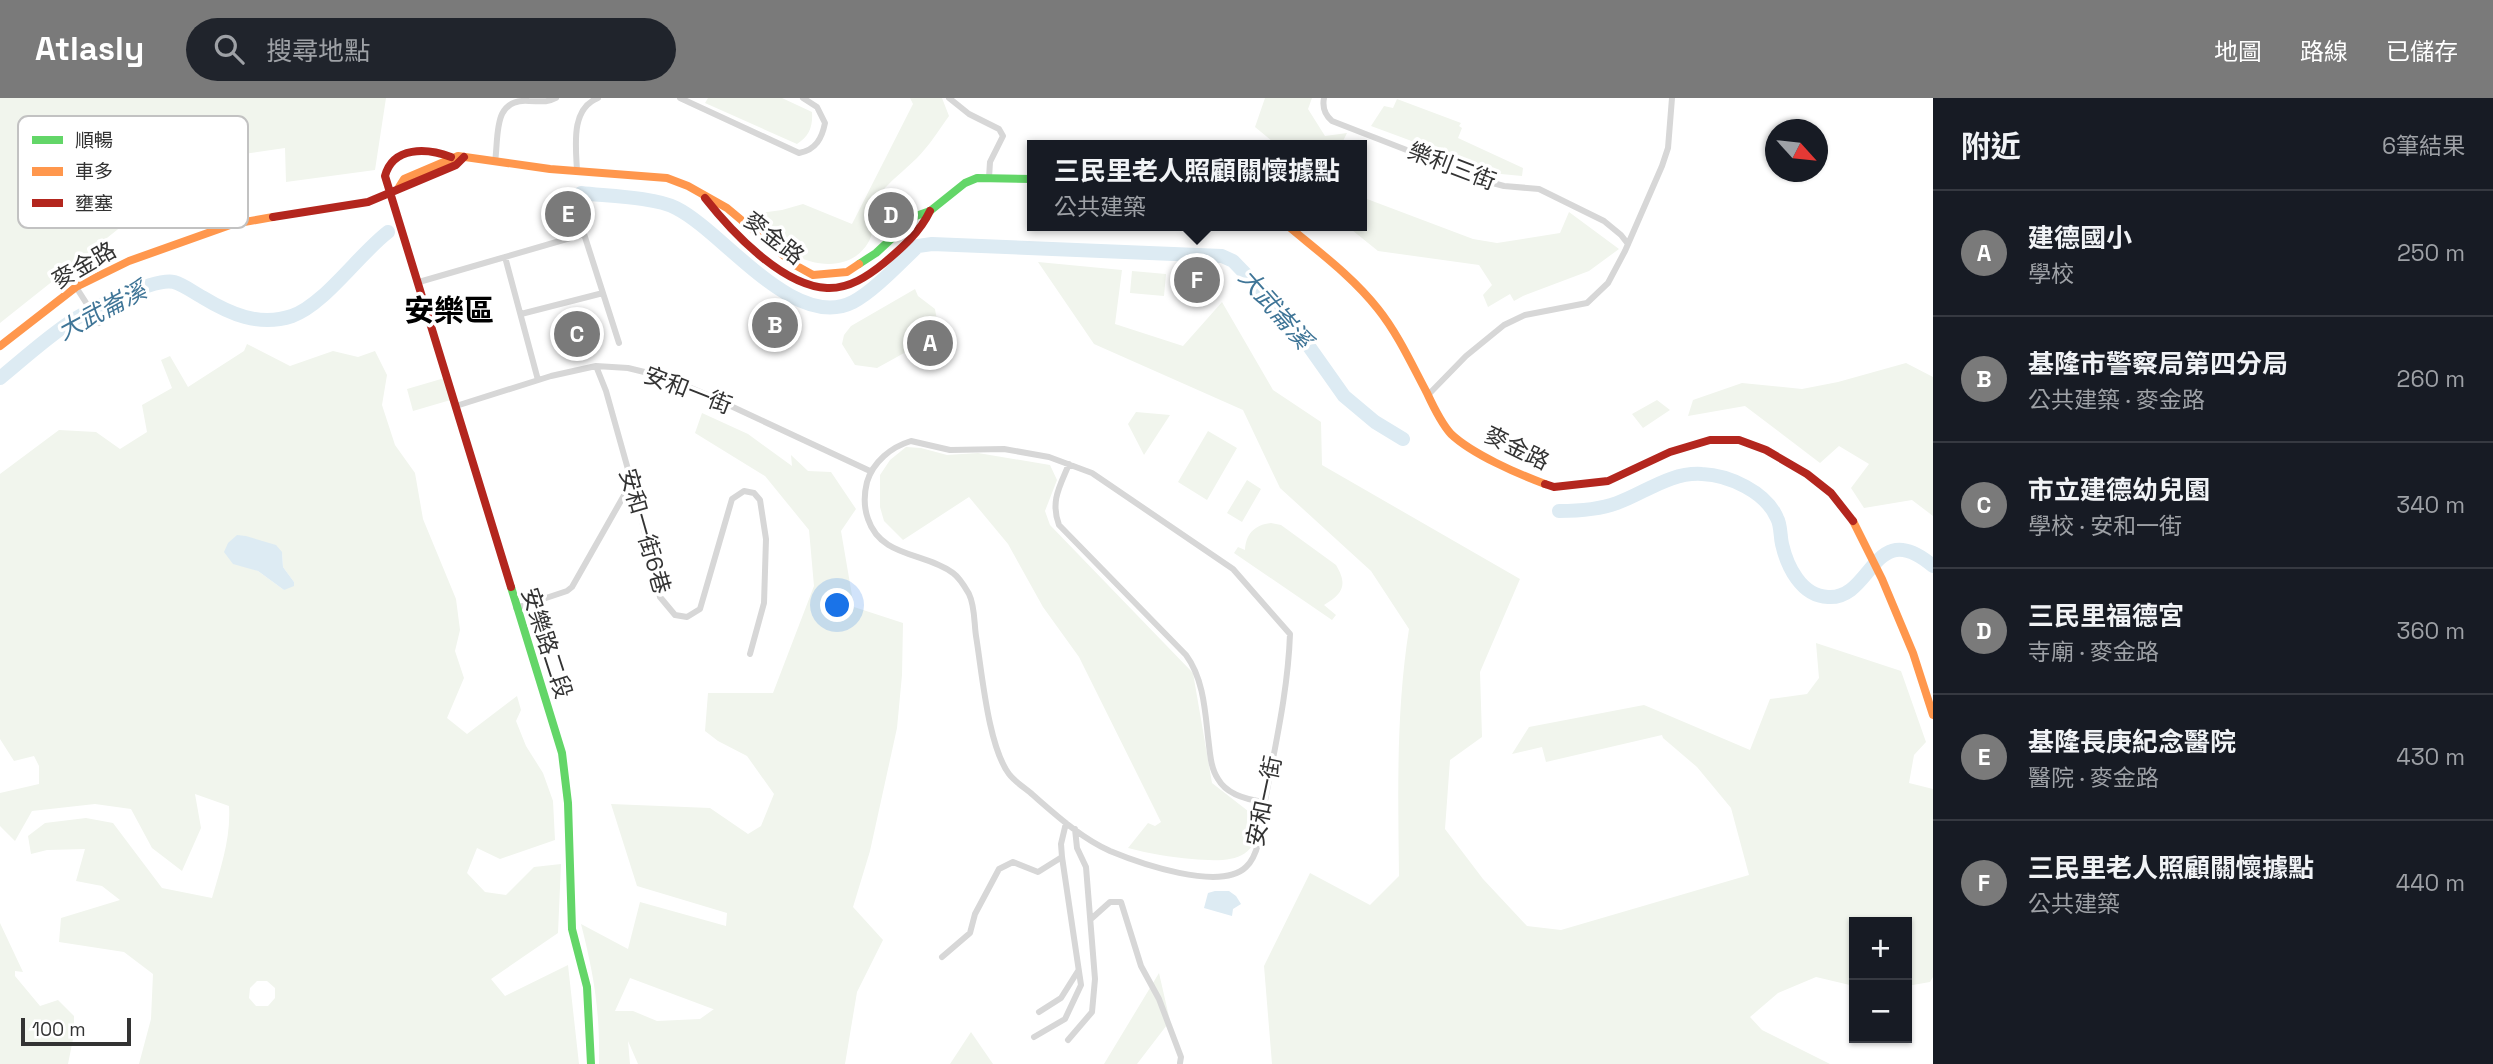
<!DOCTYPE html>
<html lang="zh-TW">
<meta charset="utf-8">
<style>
body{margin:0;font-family:"Space Grotesk","Noto Sans TC",sans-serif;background:#20242c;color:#f1f3f6}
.controls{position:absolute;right:21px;bottom:21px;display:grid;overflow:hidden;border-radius:0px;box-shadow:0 2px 5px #0004}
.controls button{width:63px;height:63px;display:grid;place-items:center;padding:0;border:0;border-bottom:2px solid #363941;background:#171b24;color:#f1f3f6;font:35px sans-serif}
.compass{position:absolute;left:1765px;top:21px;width:63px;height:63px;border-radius:50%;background:#171b24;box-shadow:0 2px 5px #0004;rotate:117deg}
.scale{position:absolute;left:21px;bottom:18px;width:110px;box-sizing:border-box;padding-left:7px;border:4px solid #333;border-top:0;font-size:19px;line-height:24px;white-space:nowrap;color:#333;-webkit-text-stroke:5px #fff;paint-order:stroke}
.you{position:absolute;left:838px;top:508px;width:24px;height:24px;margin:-18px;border:5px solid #fff;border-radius:50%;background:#1a73e8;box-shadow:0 0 0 10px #1a73e833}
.badge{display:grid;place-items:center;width:46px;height:46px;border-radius:50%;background:#7a7a7a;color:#fff;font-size:23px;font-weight:700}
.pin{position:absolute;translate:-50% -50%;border:4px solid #fff;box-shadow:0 2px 7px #0006}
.popup{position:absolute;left:1027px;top:42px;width:340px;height:91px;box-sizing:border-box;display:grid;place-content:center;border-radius:0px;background:#171b24;filter:drop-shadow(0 2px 5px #0005);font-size:23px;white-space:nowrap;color:#9ea1a6}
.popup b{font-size:26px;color:#f1f3f6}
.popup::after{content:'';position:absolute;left:50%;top:100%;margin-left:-14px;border:14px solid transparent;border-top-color:#171b24}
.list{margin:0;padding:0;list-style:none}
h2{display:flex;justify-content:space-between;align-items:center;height:91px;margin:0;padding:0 28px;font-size:30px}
h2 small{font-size:23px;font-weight:400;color:#9ea1a6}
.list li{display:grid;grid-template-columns:46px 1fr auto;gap:21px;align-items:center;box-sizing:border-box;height:126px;padding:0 28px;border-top:2px solid #363941}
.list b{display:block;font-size:26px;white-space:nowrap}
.list p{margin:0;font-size:23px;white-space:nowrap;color:#9ea1a6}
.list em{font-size:23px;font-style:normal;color:#9ea1a6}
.icon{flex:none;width:38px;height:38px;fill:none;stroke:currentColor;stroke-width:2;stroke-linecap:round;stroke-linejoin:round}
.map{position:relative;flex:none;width:1933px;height:966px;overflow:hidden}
header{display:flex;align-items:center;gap:42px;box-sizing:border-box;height:98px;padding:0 35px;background:#7a7a7a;color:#fff}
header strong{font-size:33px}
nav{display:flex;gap:38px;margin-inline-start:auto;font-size:24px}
.search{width:490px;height:63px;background:#20242c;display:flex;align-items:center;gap:18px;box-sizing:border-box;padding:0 24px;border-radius:38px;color:#9ea1a6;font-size:26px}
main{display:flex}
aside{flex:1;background:#171b24}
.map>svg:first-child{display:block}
</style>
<header>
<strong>Atlasly</strong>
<div class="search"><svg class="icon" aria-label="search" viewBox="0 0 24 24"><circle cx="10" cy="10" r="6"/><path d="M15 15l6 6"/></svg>搜尋地點</div>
<nav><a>地圖</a><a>路線</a><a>已儲存</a></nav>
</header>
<main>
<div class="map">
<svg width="1933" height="966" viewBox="0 0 1933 966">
<rect width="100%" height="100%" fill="#fff"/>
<path fill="#f1f5ed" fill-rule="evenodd" d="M0 0H386L375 72 286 84 285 50 237 57 233 92 122 128 0 225Z
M708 0H782L812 14C813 29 809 38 797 46L705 5Z
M910 0H942L949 18C939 32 929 48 917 60 907 70 895 79 885 90 873 104 877 131 868 145 840 190 766 154 752 116L782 112 803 106 852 126 913 6Z
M1265 0H1312L1308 11 1325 38 1347 35 1341 47H1277L1255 29Z
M1397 1 1461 25 1459 28 1462 30 1458 40 1523 70 1522 78 1501 76 1371 28 1384 8 1393 10Z
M1362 95 1367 101 1473 141 1497 145 1560 135 1569 114 1619 151 1589 173 1523 198 1514 203 1510 196 1488 209 1483 197 1492 187 1479 167 1378 153 1347 128H1362Z
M1038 164 1122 172 1115 226 1183 248 1222 204 1273 292 1321 324 1322 367 1520 481 1480 574 1482 639 1450 662 1445 731 1483 781 1527 828 1561 832 1749 777 1731 710 1697 669 1663 640 1662 637 1546 664 1542 649 1512 656 1529 629 1644 607 1750 652 1770 601 1807 596 1819 580 1816 545 1901 573 1926 644 1914 657 1909 685 1933 691V879L1930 884 1907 888V824H1854V888L1816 879 1778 895 1750 919 1762 932 1830 966H1272L1264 868 1310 775 1370 807 1399 778C1398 695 1396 613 1409 531L1371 473 1280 390 1243 312 1094 246Z
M1132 173 1166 176 1164 198 1130 195Z
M915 191 918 198 935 211 938 228 942 227 944 233 877 270 855 267 842 246 844 237 851 228Z
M247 246 290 268 333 253 358 259 375 253 387 277 382 307 395 347 415 375 423 421 456 501 460 532 455 553 464 580 447 620 467 636 517 598 521 612 516 623 526 648 543 675 553 703 555 742 500 761 477 750 467 775 485 794 506 797 534 769 561 766 558 835 491 881 505 898 568 867 579 966H139L151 921 153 876 124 854 59 844 61 820 120 802 102 788 76 783 85 751 47 752 31 756 28 738 45 725 86 720 113 725 162 790 212 800C221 769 231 740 229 708L195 696 201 730 182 773 152 750 131 711 95 706 32 713 15 743 0 728V695L39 686V668L34 658 14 663 0 641V376L59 332 96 334 120 351 147 334 142 307 172 290 161 262 170 258 188 289 244 253ZM282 454 283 469 294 484 284 492 258 473 242 467ZM257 883H267L275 890V900L268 908H256L249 900 250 890Z
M1906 265 1933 279V418L1912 402 1864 410 1851 390 1869 366 1839 348 1820 365 1745 308 1688 318 1693 302 1742 285 1802 291 1838 284Z
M448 279 454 301 413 313 407 291Z
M1657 302 1670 312 1643 330 1632 316Z
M1136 314 1170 317 1144 357 1128 326Z
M702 315 748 336 792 368 791 357 808 373 831 374 856 411 841 433 854 509 903 525 902 577 897 630 870 753 853 809 883 842 857 894 845 966H638L628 943 630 966H599C600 912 594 877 581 826L628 851 640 804 726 828 727 815 637 788 611 706 710 710 748 736 761 728 774 696 747 658 718 643 705 633 708 595H773L814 488 809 432 765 378 695 335ZM630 880 713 911H714L700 921 657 923 633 913H615Z
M1208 333 1237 350 1207 402 1178 384Z
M906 349 921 350 947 357 978 355 1050 367 1057 382 1045 413 1050 427 1193 575 1212 685 1257 720C1261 765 1226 764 1192 761 1170 759 1150 756 1128 750L1148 725 1155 728 1161 724 1079 559 1043 509 1008 446 969 399 903 442 884 423 880 409V377L890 362Z
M1247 382 1261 391 1242 424 1227 415Z
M1271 425 1281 427 1336 467C1348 487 1343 496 1324 507L1336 517 1332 522 1234 455 1238 449 1245 452C1246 436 1254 427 1271 425Z
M0 825 23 874 15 873V878L40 908 58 902 74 918V936L68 966H0Z
M1159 875 1170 923 1137 966H1104Z
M971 934 993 966H950Z"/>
<path fill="#ddebf3" d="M237 437 246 438 276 447 282 454 283 469 294 484V488L284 492 258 473 233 466 224 454 228 445Z
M1215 793H1229L1236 798 1241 806 1233 811 1232 818 1204 810 1208 795Z"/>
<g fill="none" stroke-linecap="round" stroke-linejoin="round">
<path stroke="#ddebf3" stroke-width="14" d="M581 95C606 98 655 99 676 110 724 134 794 234 853 204 873 194 901 164 918 148L932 146 1222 158 1233 163 1291 223 1344 298 1375 324 1403 341
M0 280C22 262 43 243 66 227 84 214 154 179 174 184 184 187 193 194 202 199 230 216 259 229 292 218 324 207 359 156 388 134
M1559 413C1578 413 1598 412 1617 405 1645 395 1670 374 1702 376 1729 377 1766 394 1777 420 1781 427 1780 437 1782 446 1787 468 1801 498 1828 499 1873 502 1873 417 1933 468"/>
<path stroke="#d7d7d7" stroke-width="6" d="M680 0 799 55C816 52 822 40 825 25L817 9 803 0
M949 0 969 16 999 31 1003 38 990 64 989 80
M1324 0C1322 10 1325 17 1332 23L1489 84 1504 88 1539 91 1604 123 1621 137 1628 146
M495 64C499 38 492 0 529 3 539 3 547 5 556 0
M577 73C576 49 570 11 598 0
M505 159 538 282
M419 184 584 136 619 245
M76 189 99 225
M521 216 603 195
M596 268 606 293 640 414 660 499 675 517 687 519 700 511 732 401 744 393 754 395 760 402 766 441 764 505 750 556
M1428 297 1466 258 1504 227 1525 217 1587 205 1608 185 1625 153 1662 68 1668 50 1672 0
M456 308 551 278 596 268 628 270 665 279 705 296 870 373
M911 343 950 352 1004 351 1049 359 1092 375 1233 471 1290 536C1288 593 1275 648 1265 703 1262 722 1261 755 1246 769 1220 794 1139 765 1110 753 1081 740 1056 717 1033 697 1025 690 1015 684 1009 676 988 648 982 574 976 538 974 525 975 508 969 496 965 489 960 480 953 475 925 454 881 460 868 421 864 410 864 396 867 384 873 364 891 349 911 343Z
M1069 366C1060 388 1050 403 1059 427L1186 557C1203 580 1205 611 1208 639 1210 653 1210 669 1218 681 1227 697 1248 702 1265 704
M516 510 567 493 572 489 631 385
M1091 821 1110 804H1121L1141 868 1159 901 1181 959 1180 965
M942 859 970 835 975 816 999 771 1013 764 1038 774 1062 759
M1039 914 1061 900 1078 873
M1034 939 1065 921 1081 887 1062 759 1061 746 1066 725
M1068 942 1092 914 1095 881 1086 769 1077 750 1075 731"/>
<path stroke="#63d668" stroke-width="8" d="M859 166 876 155 916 118 930 113 965 85 977 80 1032 81
M511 489 562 655 568 705 572 831 587 889 591 966"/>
<path stroke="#ff974d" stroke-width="8" d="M399 89 404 81 458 58 550 71 667 80 688 88 727 110 795 167 813 177 847 174 859 166
M1288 128C1319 154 1353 179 1378 211 1398 236 1412 267 1427 295 1433 308 1441 325 1451 336 1472 356 1518 376 1545 386
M0 248 76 189 129 163 233 126 273 119
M1853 423 1882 481 1913 555 1933 617"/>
<path stroke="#b3261e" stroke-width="8" d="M451 59C427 50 393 48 385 78L511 489
M705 100C731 133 782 188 827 190 849 191 868 178 884 165 902 150 920 134 930 113
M273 119 368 104 456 67 464 59
M1545 386 1554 389 1608 383 1670 354 1710 342H1739L1766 352 1807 376 1831 395 1853 423"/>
</g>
<g text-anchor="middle" stroke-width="7" stroke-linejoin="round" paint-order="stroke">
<g font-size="23" fill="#333" stroke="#fff">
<text transform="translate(1452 68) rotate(21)" y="8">樂利三街</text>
<text transform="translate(774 140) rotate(38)" y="8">麥金路</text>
<text transform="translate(84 167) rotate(-30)" y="8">麥金路</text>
<text transform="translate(688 292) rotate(21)" y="8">安和一街</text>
<text transform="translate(1517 350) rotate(26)" y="8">麥金路</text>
<text transform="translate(645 433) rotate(74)" y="8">安和一街6巷</text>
<text transform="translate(547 545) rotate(72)" y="8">安樂路二段</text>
<text transform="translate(1264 703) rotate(-78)" y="8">安和一街</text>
</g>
<g font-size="24" font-style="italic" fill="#3f7597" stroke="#fff">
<text transform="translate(1275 211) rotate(49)" y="8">大武崙溪</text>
<text transform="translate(102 213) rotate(-28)" y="8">大武崙溪</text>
</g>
<g font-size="30" font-weight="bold" fill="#000" stroke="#fff">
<text x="449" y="223">安樂區</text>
</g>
</g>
<rect x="18" y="18" width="230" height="112" rx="10" fill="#fff" stroke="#c2c2c2" stroke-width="2"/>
<rect x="32" y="38" width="31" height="8" fill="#63d668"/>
<rect x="32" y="69" width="31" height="9" fill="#ff974d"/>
<rect x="32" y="101" width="31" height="8" fill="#b3261e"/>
<g font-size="19" fill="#333">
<text x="75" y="49">順暢</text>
<text x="75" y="80">車多</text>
<text x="75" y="112">壅塞</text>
</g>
</svg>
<div class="controls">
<button>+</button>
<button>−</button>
</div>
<svg class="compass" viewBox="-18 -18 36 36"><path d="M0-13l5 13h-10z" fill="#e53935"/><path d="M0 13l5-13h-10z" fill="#9ea1a6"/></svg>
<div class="scale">100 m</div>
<div class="you"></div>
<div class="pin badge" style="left:930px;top:245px">A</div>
<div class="pin badge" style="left:775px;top:227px">B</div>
<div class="pin badge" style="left:577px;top:236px">C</div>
<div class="pin badge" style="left:891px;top:117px">D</div>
<div class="pin badge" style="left:568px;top:116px">E</div>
<div class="pin badge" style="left:1197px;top:182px">F</div>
<div class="popup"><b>三民里老人照顧關懷據點</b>公共建築</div>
</div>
<aside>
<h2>附近<small>6筆結果</small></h2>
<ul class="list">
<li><span class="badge">A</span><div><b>建德國小</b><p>學校</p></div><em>250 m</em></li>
<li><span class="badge">B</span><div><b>基隆市警察局第四分局</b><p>公共建築 · 麥金路</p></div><em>260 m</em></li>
<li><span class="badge">C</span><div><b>市立建德幼兒園</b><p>學校 · 安和一街</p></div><em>340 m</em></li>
<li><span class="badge">D</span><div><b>三民里福德宮</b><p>寺廟 · 麥金路</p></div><em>360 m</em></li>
<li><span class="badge">E</span><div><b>基隆長庚紀念醫院</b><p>醫院 · 麥金路</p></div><em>430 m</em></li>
<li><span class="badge">F</span><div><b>三民里老人照顧關懷據點</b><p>公共建築</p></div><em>440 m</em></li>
</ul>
</aside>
</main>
